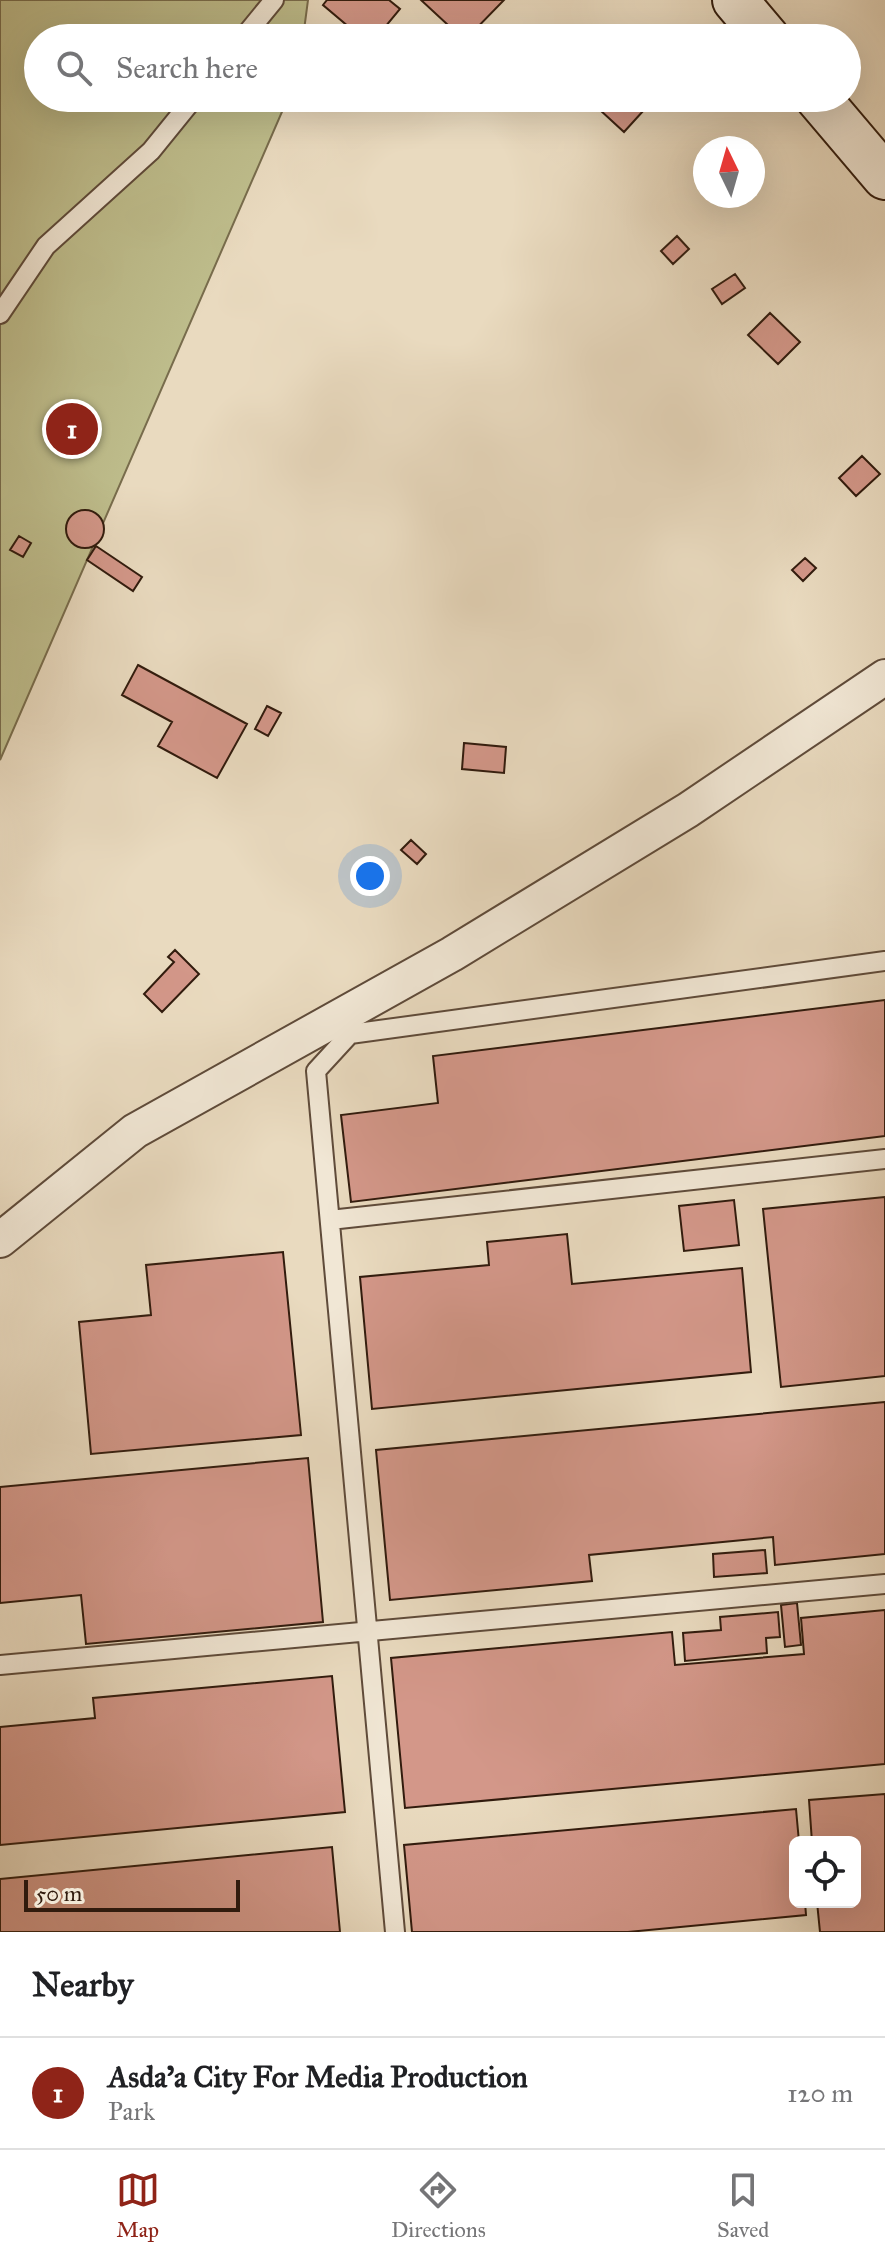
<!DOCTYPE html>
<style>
:root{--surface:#fff;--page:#f6f6f6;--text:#202124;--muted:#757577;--line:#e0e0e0;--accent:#8f2418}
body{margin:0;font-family:"IM FELL Great Primer",serif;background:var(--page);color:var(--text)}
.controls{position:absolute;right:24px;bottom:24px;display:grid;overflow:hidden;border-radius:12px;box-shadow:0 8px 32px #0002}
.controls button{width:72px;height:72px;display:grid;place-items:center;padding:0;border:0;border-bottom:2px solid var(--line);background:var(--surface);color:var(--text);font:40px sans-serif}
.compass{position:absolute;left:693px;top:136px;width:72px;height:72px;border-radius:50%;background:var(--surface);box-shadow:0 8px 32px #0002;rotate:355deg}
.scale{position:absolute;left:24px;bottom:20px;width:216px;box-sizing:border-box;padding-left:8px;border:4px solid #311b0d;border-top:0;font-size:22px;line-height:28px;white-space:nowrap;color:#311b0d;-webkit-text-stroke:6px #f1e7d5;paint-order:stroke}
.you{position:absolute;left:370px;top:876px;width:28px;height:28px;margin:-20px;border:6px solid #fff;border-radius:50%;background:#1a73e8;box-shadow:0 0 0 12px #1a73e833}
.badge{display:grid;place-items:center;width:52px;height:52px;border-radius:50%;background:var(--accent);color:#fff;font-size:26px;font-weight:700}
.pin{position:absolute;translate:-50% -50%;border:4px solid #fff;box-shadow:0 2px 8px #0006}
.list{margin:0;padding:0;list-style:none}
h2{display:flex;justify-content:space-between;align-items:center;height:104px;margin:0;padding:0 32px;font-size:34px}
h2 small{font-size:26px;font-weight:400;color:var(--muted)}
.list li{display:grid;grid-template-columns:52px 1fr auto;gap:24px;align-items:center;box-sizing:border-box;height:112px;padding:0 32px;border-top:2px solid var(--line)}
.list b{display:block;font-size:30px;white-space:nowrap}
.list p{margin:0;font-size:26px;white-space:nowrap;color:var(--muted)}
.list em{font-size:26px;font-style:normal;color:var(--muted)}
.icon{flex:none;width:44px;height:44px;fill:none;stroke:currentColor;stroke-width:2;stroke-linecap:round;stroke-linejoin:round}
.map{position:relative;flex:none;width:885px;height:1932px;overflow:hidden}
.search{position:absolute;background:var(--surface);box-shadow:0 8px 32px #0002;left:24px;right:24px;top:24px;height:88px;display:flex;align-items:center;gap:20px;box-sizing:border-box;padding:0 28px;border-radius:44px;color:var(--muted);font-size:30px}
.sheet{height:216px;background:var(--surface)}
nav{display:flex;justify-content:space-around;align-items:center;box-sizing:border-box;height:112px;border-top:2px solid var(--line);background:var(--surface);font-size:22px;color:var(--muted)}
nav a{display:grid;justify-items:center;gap:4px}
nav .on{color:var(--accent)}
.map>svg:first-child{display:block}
.green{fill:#bebd8c;stroke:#786c4c;stroke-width:2}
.building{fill:#d39789;stroke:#311b0d;stroke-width:2}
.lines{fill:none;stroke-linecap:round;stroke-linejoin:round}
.service-casing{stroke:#5f4b3a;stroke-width:22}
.minor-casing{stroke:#5f4b3a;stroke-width:38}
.secondary-casing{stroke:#311b0d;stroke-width:48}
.service{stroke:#f1e7d5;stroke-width:18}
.minor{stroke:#f1e7d5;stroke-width:34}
.secondary{stroke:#f1e7d5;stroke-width:44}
</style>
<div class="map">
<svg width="885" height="1932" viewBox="0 0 885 1932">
<rect width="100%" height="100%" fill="#e9dabf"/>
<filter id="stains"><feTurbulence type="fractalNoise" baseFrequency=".0025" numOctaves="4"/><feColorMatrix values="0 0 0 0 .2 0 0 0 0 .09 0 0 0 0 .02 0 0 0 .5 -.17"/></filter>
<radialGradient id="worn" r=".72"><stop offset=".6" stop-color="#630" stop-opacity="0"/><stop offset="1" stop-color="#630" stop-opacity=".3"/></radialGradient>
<!-- green -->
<path class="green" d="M0,0H308L303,38H38V98H288L0,760Z"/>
<!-- building -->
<path class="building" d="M327,0H389L400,9L376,38H362L323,5Z
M421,0H504L467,38H462Z
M612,98H653L654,99L624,132L600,110Z
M677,236L689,249L673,264L661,251Z
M735,274L745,288L722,304L712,289Z
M770,313L800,342L778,364L748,335Z
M862,456L880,474L856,496L839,478Z
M66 529a19 19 0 1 1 38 0a19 19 0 1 1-38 0Z
M19,536L31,543L23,557L10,550Z
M96,546L142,577L133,591L87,560Z
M805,558L816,568L803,581L792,570Z
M138,665L247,724L217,778L158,746L172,722L122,695Z
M267,706L281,713L268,736L255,729Z
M464,743L506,747L504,773L462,769Z
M411,840L426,854L417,864L401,850Z
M175,950L199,974L162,1012L144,994L174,962L168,957Z
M885,1000V1136L351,1202L341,1115L438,1103L433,1056Z
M885,1197V1376L781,1387L763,1209Z
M734,1200L739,1245L684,1251L679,1206Z
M567,1234L572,1284L742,1268L751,1372L372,1409L360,1277L489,1265L487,1242Z
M283,1252L301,1435L91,1454L79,1322L151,1315L146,1265Z
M885,1402V1554L775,1565L773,1537L589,1555L592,1581L390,1600L376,1450Z
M308,1458L323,1622L86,1644L81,1595L0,1603V1487Z
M765,1550L767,1573L714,1577L713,1554Z
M797,1603L801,1645L785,1647L781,1605Z
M885,1610V1764L405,1808L391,1658L672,1632L675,1665L804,1654L801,1618Z
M778,1612L780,1637L766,1638L767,1653L685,1661L683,1633L721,1630L720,1617Z
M332,1676L345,1812L0,1845V1727L95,1718L93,1698Z
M885,1794V1932H820L817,1902H855V1842H812L809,1800Z
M796,1809L799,1842H795V1902H805L806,1915L628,1932H412L404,1845Z
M332,1847L340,1932H0V1879Z"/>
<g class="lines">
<!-- service casing -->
<g class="service-casing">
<path id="service" d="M243,38L274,0
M0,314L46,246L151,151L194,98
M330,1220L885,1159
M0,1665L885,1584
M395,1932L316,1071L350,1034L885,961"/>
</g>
<!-- minor casing -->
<g class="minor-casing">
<path id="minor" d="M0,1240L135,1131L452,954L688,810L885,677"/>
</g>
<!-- secondary casing -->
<g class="secondary-casing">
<path id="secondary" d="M735,0L767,38
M818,98L885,177"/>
</g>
<!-- service -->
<use href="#service" class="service"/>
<!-- minor -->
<use href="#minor" class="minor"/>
<!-- secondary -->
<use href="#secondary" class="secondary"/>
</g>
<rect width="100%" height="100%" filter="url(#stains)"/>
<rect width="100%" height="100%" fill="url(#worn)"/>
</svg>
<div class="controls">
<button><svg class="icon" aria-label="locate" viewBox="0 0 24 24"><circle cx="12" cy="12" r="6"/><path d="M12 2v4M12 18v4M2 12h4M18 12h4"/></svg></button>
</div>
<svg class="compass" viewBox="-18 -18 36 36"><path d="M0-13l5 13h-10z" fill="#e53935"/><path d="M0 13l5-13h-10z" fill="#757577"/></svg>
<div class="scale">50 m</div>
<div class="you"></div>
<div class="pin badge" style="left:72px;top:429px">1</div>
<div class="search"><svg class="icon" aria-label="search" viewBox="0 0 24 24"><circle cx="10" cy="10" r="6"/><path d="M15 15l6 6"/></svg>Search here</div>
</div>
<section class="sheet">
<h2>Nearby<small></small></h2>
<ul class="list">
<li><span class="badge">1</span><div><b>Asda'a City For Media Production</b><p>Park</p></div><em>120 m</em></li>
</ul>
</section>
<nav>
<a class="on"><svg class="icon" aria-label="map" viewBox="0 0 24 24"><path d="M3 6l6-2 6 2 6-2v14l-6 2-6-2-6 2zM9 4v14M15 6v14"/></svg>Map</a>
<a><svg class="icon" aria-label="directions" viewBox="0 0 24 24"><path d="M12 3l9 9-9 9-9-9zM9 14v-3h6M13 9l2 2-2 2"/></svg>Directions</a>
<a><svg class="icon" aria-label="saved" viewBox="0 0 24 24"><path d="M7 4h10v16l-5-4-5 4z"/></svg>Saved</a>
</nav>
